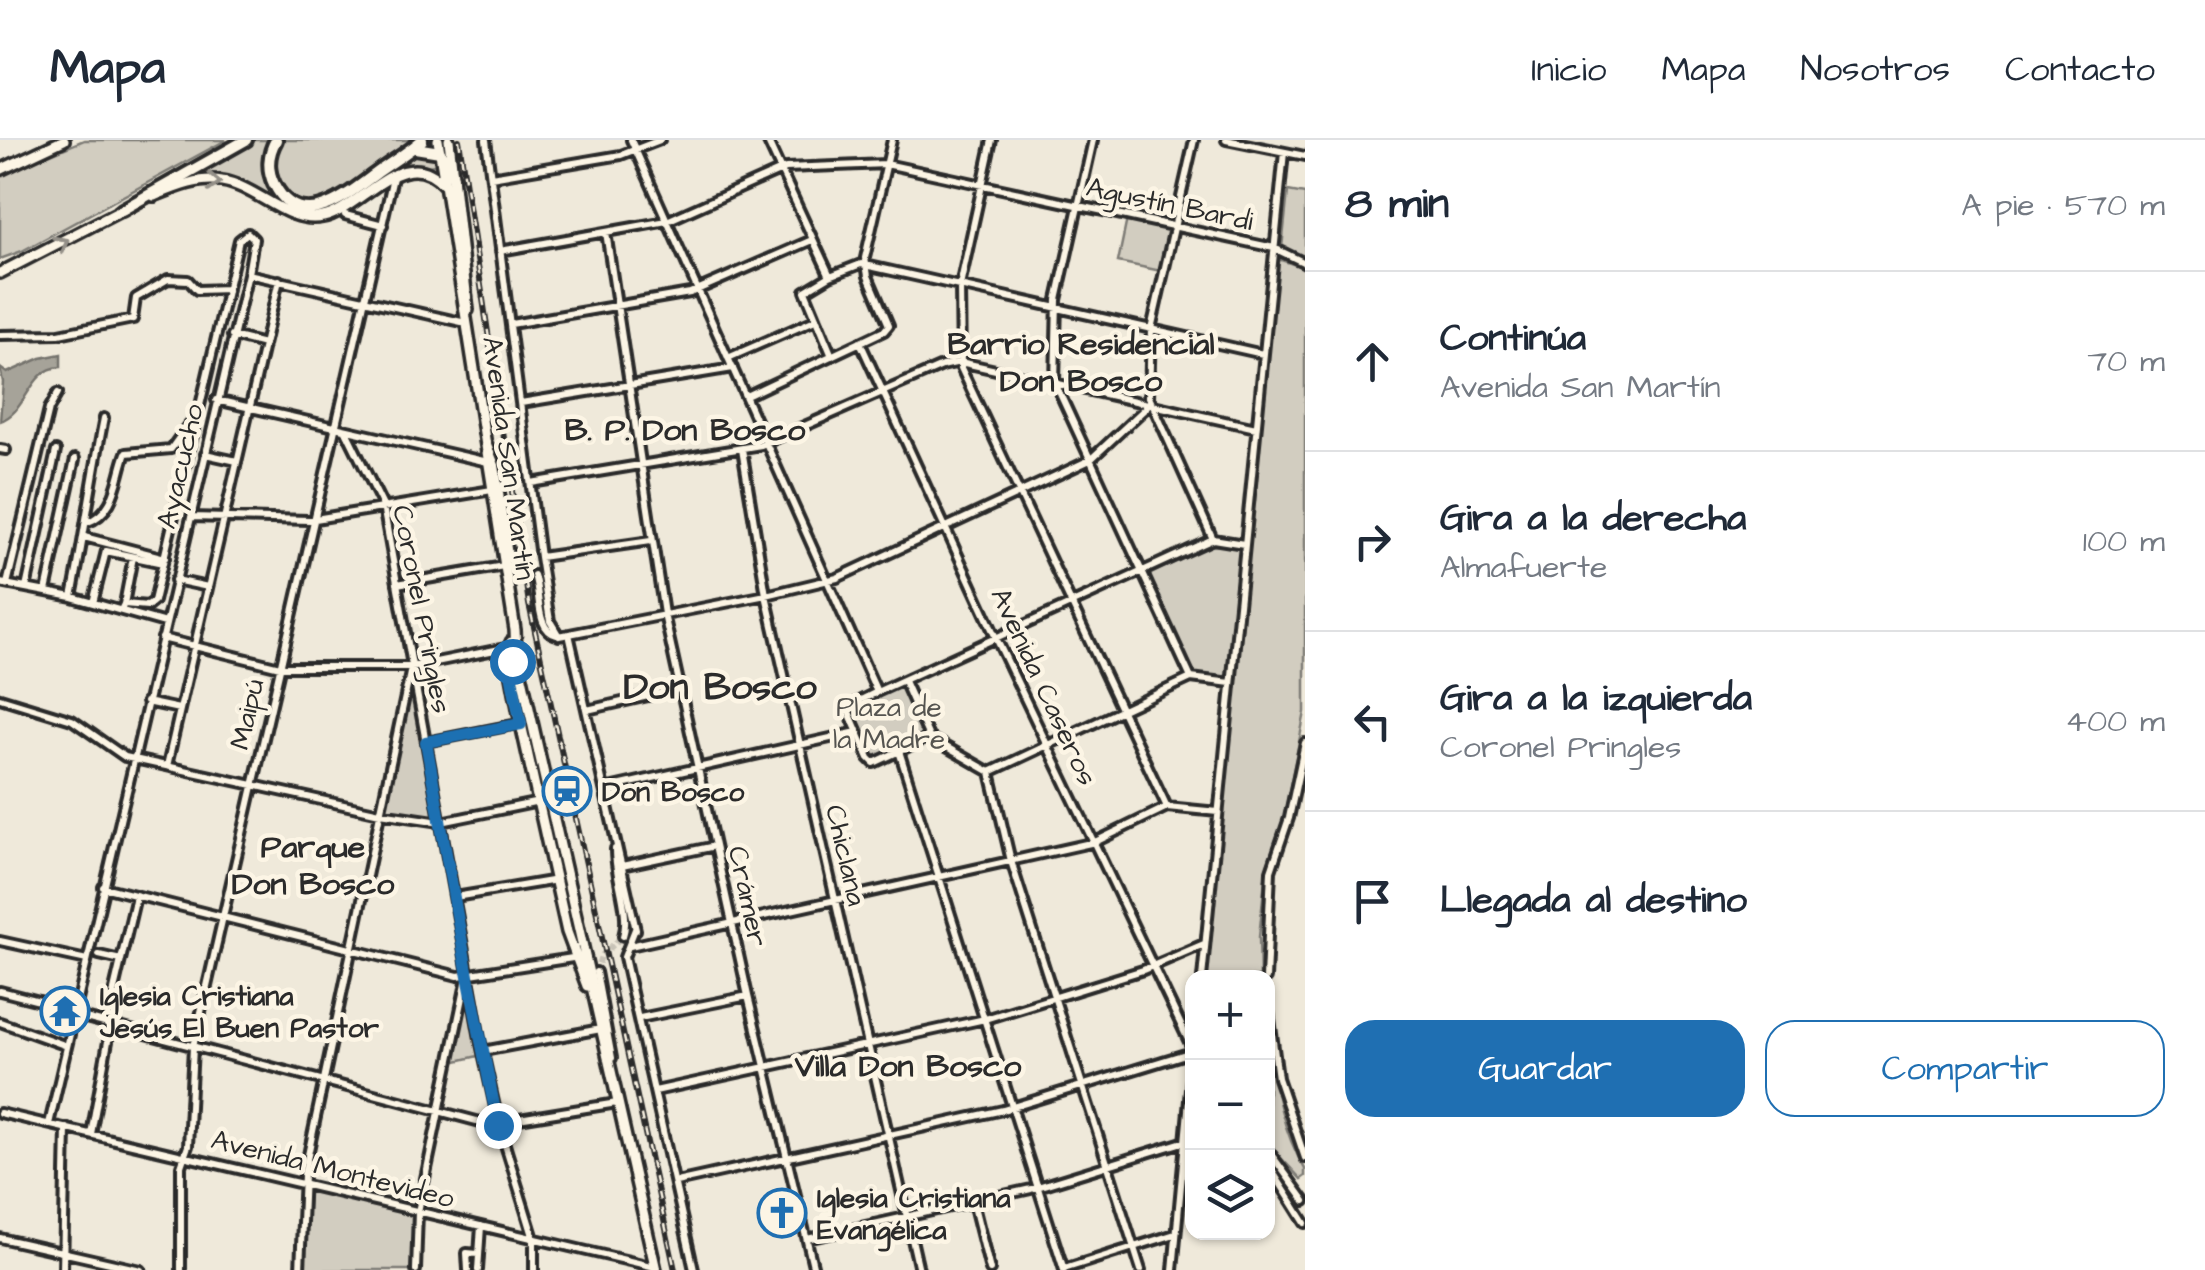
<!DOCTYPE html>
<html lang="es">
<meta charset="utf-8">
<style>
:root{--surface:#fff;--page:#f6f6f7;--text:#1f2937;--muted:#747a83;--line:#e0e1e3;--accent:#1f6fb2}
body{margin:0;font-family:"Architects Daughter",sans-serif;background:var(--page);color:var(--text)}
.controls{position:absolute;right:30px;bottom:30px;display:grid;overflow:hidden;border-radius:20px;box-shadow:0 2px 8px #0004}
.controls button{width:90px;height:90px;display:grid;place-items:center;padding:0;border:0;border-bottom:2px solid var(--line);background:var(--surface);color:var(--text);font:50px sans-serif}
.stop{position:absolute;width:30px;height:30px;margin:-22px;border:8px solid #1f6fb2;border-radius:50%;background:#fff}
.stop.end{background:#1f6fb2;border-color:#fff;box-shadow:0 2px 10px #0008}
.list{margin:0;padding:0;list-style:none}
h2{display:flex;justify-content:space-between;align-items:center;height:130px;margin:0;padding:0 40px;font-size:42px}
h2 small{font-size:32px;font-weight:400;color:var(--muted)}
.list li{display:grid;grid-template-columns:65px 1fr auto;gap:30px;align-items:center;box-sizing:border-box;height:180px;padding:0 40px;border-top:2px solid var(--line)}
.list b{display:block;font-size:38px;white-space:nowrap}
.list p{margin:0;font-size:32px;white-space:nowrap;color:var(--muted)}
.list em{font-size:32px;font-style:normal;color:var(--muted)}
.actions{display:flex;gap:20px;padding:30px 40px}
.actions a{flex:1;padding:22px 0;border:2px solid var(--accent);border-radius:30px;text-align:center;font-size:35px;color:var(--accent)}
.actions .main{background:var(--accent);color:#fff}
.icon{flex:none;width:55px;height:55px;fill:none;stroke:currentColor;stroke-width:2;stroke-linecap:round;stroke-linejoin:round}
.map{position:relative;flex:none;width:1305px;height:1130px;overflow:hidden}
header{display:flex;align-items:center;gap:60px;box-sizing:border-box;height:140px;padding:0 50px;background:var(--surface);border-bottom:2px solid var(--line)}
header strong{font-size:48px}
nav{display:flex;gap:55px;margin-inline-start:auto;font-size:35px}
main{display:flex}
aside{flex:1;background:var(--surface)}
.map>svg:first-child{display:block}
.green{fill:#d2cdc0;stroke:#7e7c76;stroke-width:2.5}
.water{fill:#a6a399;stroke:#75736d;stroke-width:2.5}
.lines{fill:none;stroke-linecap:round;stroke-linejoin:round}
.minor-tunnel{stroke:#c8c3b7;stroke-width:6;stroke-dasharray:6 3;stroke-linecap:butt}
.minor-casing{stroke:#2b2b2b;stroke-width:14}
.major-casing{stroke:#2b2b2b;stroke-width:16}
.highway-casing{stroke:#2b2b2b;stroke-width:18}
.minor{stroke:#fcf5e5;stroke-width:6}
.major{stroke:#fcf5e5;stroke-width:9}
.highway{stroke:#fcf5e5;stroke-width:10}
.rail-casing{stroke:#2b2b2b;stroke-width:6}
.rail{stroke:#fcf5e5;stroke-width:2.5;stroke-dasharray:8;stroke-linecap:butt}
.oneway{stroke:#949088}
.route{stroke:#1f6fb2;stroke-width:12}
.labels{text-anchor:middle;stroke-width:9;stroke-linejoin:round;paint-order:stroke}
.street-label{font-size:28px;fill:#2b2b2b;stroke:#fcf5e5}
.park-label{font-size:28px;fill:#555450;stroke:#fcf5e5}
.poi-label{font-size:28px;font-weight:bold;fill:#2b2b2b;stroke:#fcf5e5;text-anchor:start}
.quarter-label{font-size:32px;font-weight:bold;fill:#2b2b2b;stroke:#fcf5e5}
.district-label{font-size:38px;font-weight:bold;fill:#2b2b2b;stroke:#fcf5e5}
</style>
<header>
<strong>Mapa</strong>
<nav><a>Inicio</a><a>Mapa</a><a>Nosotros</a><a>Contacto</a></nav>
</header>
<main>
<div class="map">
<svg width="1305" height="1130" viewBox="0 0 1305 1130">
<rect width="100%" height="100%" fill="#efe9da"/>
<filter id="ink" filterUnits="userSpaceOnUse"><feTurbulence type="fractalNoise" baseFrequency=".01" numOctaves="2"/><feDisplacementMap in="SourceGraphic" scale="20" xChannelSelector="R" yChannelSelector="G"/><feConvolveMatrix kernelMatrix="1 2 1 2 8 2 1 2 1" color-interpolation-filters="sRGB"/></filter>
<g filter="url(#ink)">
<!-- green -->
<path class="green" d="M84,0H226L22,111L0,119V35Z
M253,0H272L270,42L309,71L415,11L437,14L438,23C424,31 408,22 393,29C366,41 349,68 319,74C297,79 274,57 254,49C235,40 205,44 184,42L182,39Z
M281,0H411L334,59L309,66C279,58 263,27 281,0Z
M1288,51L1305,54V119L1282,108Z
M1127,79L1170,89L1161,131L1118,122Z
M1278,119L1305,128V572L1284,677L1266,729L1259,797L1260,837H1207Z
M1210,405L1238,406L1241,411L1228,534L1223,537L1193,534L1149,439L1151,434Z
M904,541L929,597L874,623L849,568Z
M410,549L412,551L437,677L384,670L407,550Z
M466,850L478,916L452,922Z
M1268,903C1275,946 1282,991 1305,1029V1036L1301,1039L1268,1004Z
M309,1048L413,1075V1130H304Z"/>
<!-- water -->
<path class="water" d="M61,214V227C29,228 27,273 0,281L3,242L0,228L7,233L41,218Z"/>
<g class="lines">
<!-- minor-tunnel -->
<path class="minor-tunnel" d="M509,416L534,435
M596,832L601,816L623,796"/>
<!-- minor casing -->
<g class="minor-casing">
<path id="minor" d="M486,0L540,417L550,481L559,496
M631,0L877,552
M767,0L830,136
M992,0L960,146L961,228L1167,667
M1093,0L1057,160L1055,243L1191,538
M1194,0L1151,189L1149,257L1213,399
M1226,0L1305,16
M491,37L621,15L660,0
M345,75L383,85
M606,92L664,474L748,856L814,1130
M500,111L667,81L786,28L886,24L1274,108L1305,123
M248,134L466,183
M511,184L690,153L812,100
M0,195L59,194L133,179L136,158L168,139L188,140L197,150L228,149
M232,196L264,204
M860,202L997,500L1192,908
M832,216L805,151L830,136L861,124L1263,214
M728,218L815,180
M746,256L884,191L889,185L868,136L865,118L892,0
M216,260L488,322
M521,263L733,228
M346,291L383,366L480,899L499,985L534,1099V1130
M488,305L496,325L509,416
M0,309L6,310
M742,309L766,455L919,1130
M205,314L237,321
M531,343L761,305L942,226L960,222L1256,288
M191,377L309,380L492,350
M86,383C117,372 116,339 126,313L171,309L188,285H195
M84,397L165,418
M540,417L651,401
M534,435C541,454 535,490 557,495
M175,440L208,447
M0,443L72,457L165,483
M7,444L49,269L58,253
M397,444L504,426
M26,448L56,311
M46,451L75,319
M72,457C84,397 92,338 104,278
M93,463L106,411L163,423
M124,464L133,417
M569,494L636,790
M559,496L766,455L837,438L1090,320L1149,265
M162,498L280,527H411L510,507
M904,541L929,597
M1231,543L1191,538L990,632L929,597L874,623L869,618L849,572L851,565L877,552L1213,399L1244,404
M0,558L72,580L125,617L380,673L441,682L549,660
M146,562L179,569
M587,570L679,549
M426,602L523,583
M899,611L1064,1130
M167,626L279,140
M990,632L1011,721L1141,1130
M604,649L857,592
M615,709C614,735 631,773 623,796
M622,726L715,706
M103,747L458,836L579,817
M455,757L557,740
M635,789L624,817L694,1130
M0,801L87,820
M630,806L1095,702L1167,667L1218,672
M99,815L121,820
M596,832L612,918
M1202,838L1284,12
M1266,838L1271,731L1289,678L1305,603
M0,851L75,870
M1268,864L1278,938L1305,1018
M74,875L488,984L617,963
M640,878L748,856
M0,882L67,906
M106,884L136,756
M483,911L601,889
M655,951L985,879L1143,830L1204,804
M0,973L655,1127
M49,984L248,134L254,99L248,93L239,100L154,461L148,466L124,464L121,470
M91,994L111,885
M1268,1010L1305,1061
M1268,1024L1305,1083
M676,1042L1003,970L1192,912
M973,1062L990,1130
M0,1098L141,1130
M807,1099L1031,1049L1186,1001
M1064,1129L1175,1094
M63,1130L66,988
M181,1130V1026L188,1006L193,907L394,33
M300,1130L304,1034L411,528
M416,1130L418,1072L466,843
M468,1130L467,1113L478,1114
M478,1130L481,1086
M1173,1130L1192,928"/>
</g>
<!-- major casing -->
<g class="major-casing">
<path id="major" d="M438,0L515,490L516,511L656,1130
M449,0L468,170
M0,30L64,0
M154,56C176,47 199,37 222,41C257,46 287,85 323,77C361,69 405,0 444,45
M0,133L126,68
M511,502L508,515L521,584L567,792L587,846"/>
</g>
<!-- highway casing -->
<g class="highway-casing">
<path id="highway" d="M276,0C268,14 267,30 274,44C301,97 349,53 378,32C393,21 409,12 422,0
M415,8L440,12L453,37
M122,70L246,0"/>
</g>
<!-- minor -->
<use href="#minor" class="minor"/>
<!-- major -->
<use href="#major" class="major"/>
<!-- highway -->
<use href="#highway" class="highway"/>
<!-- rail casing -->
<g class="rail-casing">
<path id="rail" d="M459,0L529,464L675,1130"/>
</g>
<!-- rail -->
<use href="#rail" class="rail"/>
</g>
<!-- one-way arrows -->
<defs><path id="oneway-chevron" d="M-2-3.5L2.5 0L-2 3.5" fill="none" stroke-width="1.6" stroke-linecap="round" stroke-linejoin="round" transform="scale(2.5)"/></defs>
<g class="oneway">
<use href="#oneway-chevron" transform="translate(214 42) rotate(2)"/>
<use href="#oneway-chevron" transform="translate(62 103) rotate(-29)"/>
</g>
</g>
<g class="lines" filter="url(#ink)">
<!-- route -->
<path class="route" d="M498,985L468,836L426,602L521,584L508,519L512,521"/>
</g>
<!-- icons -->
<defs>
<g id="station-ring" transform="scale(2.5)"><circle r="9.5" fill="#fcf5e5" stroke="#1f6fb2" stroke-width="1.5"/><path d="M-3-6H3Q5-6 5-4V2Q5 4 3 4L4.5 6H3L1.5 4h-3L-3 6H-4.5L-3 4Q-5 4-5 2V-4Q-5-6-3-6ZM-3.5-4v3h7v-3ZM-3.5 1v1.5H-2V1ZM2 1v1.5H3.5V1Z" fill="#1f6fb2"/></g>
<g id="temple-ring" transform="scale(2.5)"><circle r="9.5" fill="#fcf5e5" stroke="#1f6fb2" stroke-width="1.5"/><path d="M0-6L5-2H3V0L6.5 2.5H4V6H1.5V3h-3V6H-4V2.5H-6.5L-3 0V-2H-5Z" fill="#1f6fb2"/></g>
<g id="church-ring" transform="scale(2.5)"><circle r="9.5" fill="#fcf5e5" stroke="#1f6fb2" stroke-width="1.5"/><path d="M-1.2-6h2.4v3.5h3.3v2.4h-3.3V6h-2.4V-.1h-3.3v-2.4h3.3Z" fill="#1f6fb2"/></g>
</defs>
<g fill-rule="evenodd">
<use href="#station-ring" x="567" y="651"/>
<use href="#temple-ring" x="65" y="871"/>
<use href="#church-ring" x="782" y="1073"/>
</g>
<g class="labels">
<!-- street labels -->
<g class="street-label">
<text transform="translate(1170 63) rotate(12)" y="10">Agustín Bardi</text>
<text transform="translate(510 318) rotate(82)" y="10">Avenida San Martín</text>
<text transform="translate(179 326) rotate(-77)" y="10">Ayacucho</text>
<text transform="translate(423 469) rotate(79)" y="10">Coronel Pringles</text>
<text transform="translate(1045 546) rotate(65)" y="10">Avenida Caseros</text>
<text transform="translate(246 574) rotate(-77)" y="10">Maipú</text>
<text transform="translate(847 715) rotate(77)" y="10">Chiclana</text>
<text transform="translate(749 756) rotate(78)" y="10">Crámer</text>
<text transform="translate(333 1028) rotate(14)" y="10">Avenida Montevideo</text>
</g>
<!-- park labels -->
<g class="park-label">
<text x="889" y="576">Plaza de<tspan x="889" dy="32">la Madre</tspan></text>
</g>
<!-- poi labels -->
<g class="poi-label">
<text x="602" y="661">Don Bosco</text>
<text x="100" y="865">Iglesia Cristiana<tspan x="100" dy="32">Jesús El Buen Pastor</tspan></text>
<text x="817" y="1067">Iglesia Cristiana<tspan x="817" dy="32">Evangélica</tspan></text>
</g>
<!-- quarter labels -->
<g class="quarter-label">
<text x="1081" y="214">Barrio Residencial<tspan x="1081" dy="37">Don Bosco</tspan></text>
<text x="685" y="300">B. P. Don Bosco</text>
<text x="313" y="717">Parque<tspan x="313" dy="37">Don Bosco</tspan></text>
<text x="908" y="936">Villa Don Bosco</text>
</g>
<!-- district labels -->
<g class="district-label">
<text x="720" y="559">Don Bosco</text>
</g>
</g>
</svg>
<div class="controls">
<button>+</button>
<button>−</button>
<button><svg class="icon" aria-label="layers" viewBox="0 0 24 24"><path d="M12 4l9 5-9 5-9-5zM3 14l9 5 9-5"/></svg></button>
</div>
<div class="stop" style="left:512px;top:521px"></div>
<div class="stop end" style="left:498px;top:985px"></div>
</div>
<aside>
<h2>8 min<small>A pie · 570 m</small></h2>
<ul class="list">
<li><svg class="icon" aria-label="ahead" viewBox="0 0 24 24"><path d="M12 20V5M6 11l6-6 6 6"/></svg><div><b>Continúa</b><p>Avenida San Martín</p></div><em>70 m</em></li>
<li><svg class="icon" aria-label="right" viewBox="0 0 24 24"><path d="M7 20v-9h11M14 6l5 5-5 5"/></svg><div><b>Gira a la derecha</b><p>Almafuerte</p></div><em>100 m</em></li>
<li><svg class="icon" aria-label="left" viewBox="0 0 24 24"><path d="M17 20v-9H6M10 6l-5 5 5 5"/></svg><div><b>Gira a la izquierda</b><p>Coronel Pringles</p></div><em>400 m</em></li>
<li><svg class="icon" aria-label="arrive" viewBox="0 0 24 24"><path d="M6 21V4h12l-3 4 3 4H6"/></svg><div><b>Llegada al destino</b></div></li>
</ul>
<div class="actions"><a class="main">Guardar</a><a>Compartir</a></div>
</aside>
</main>
